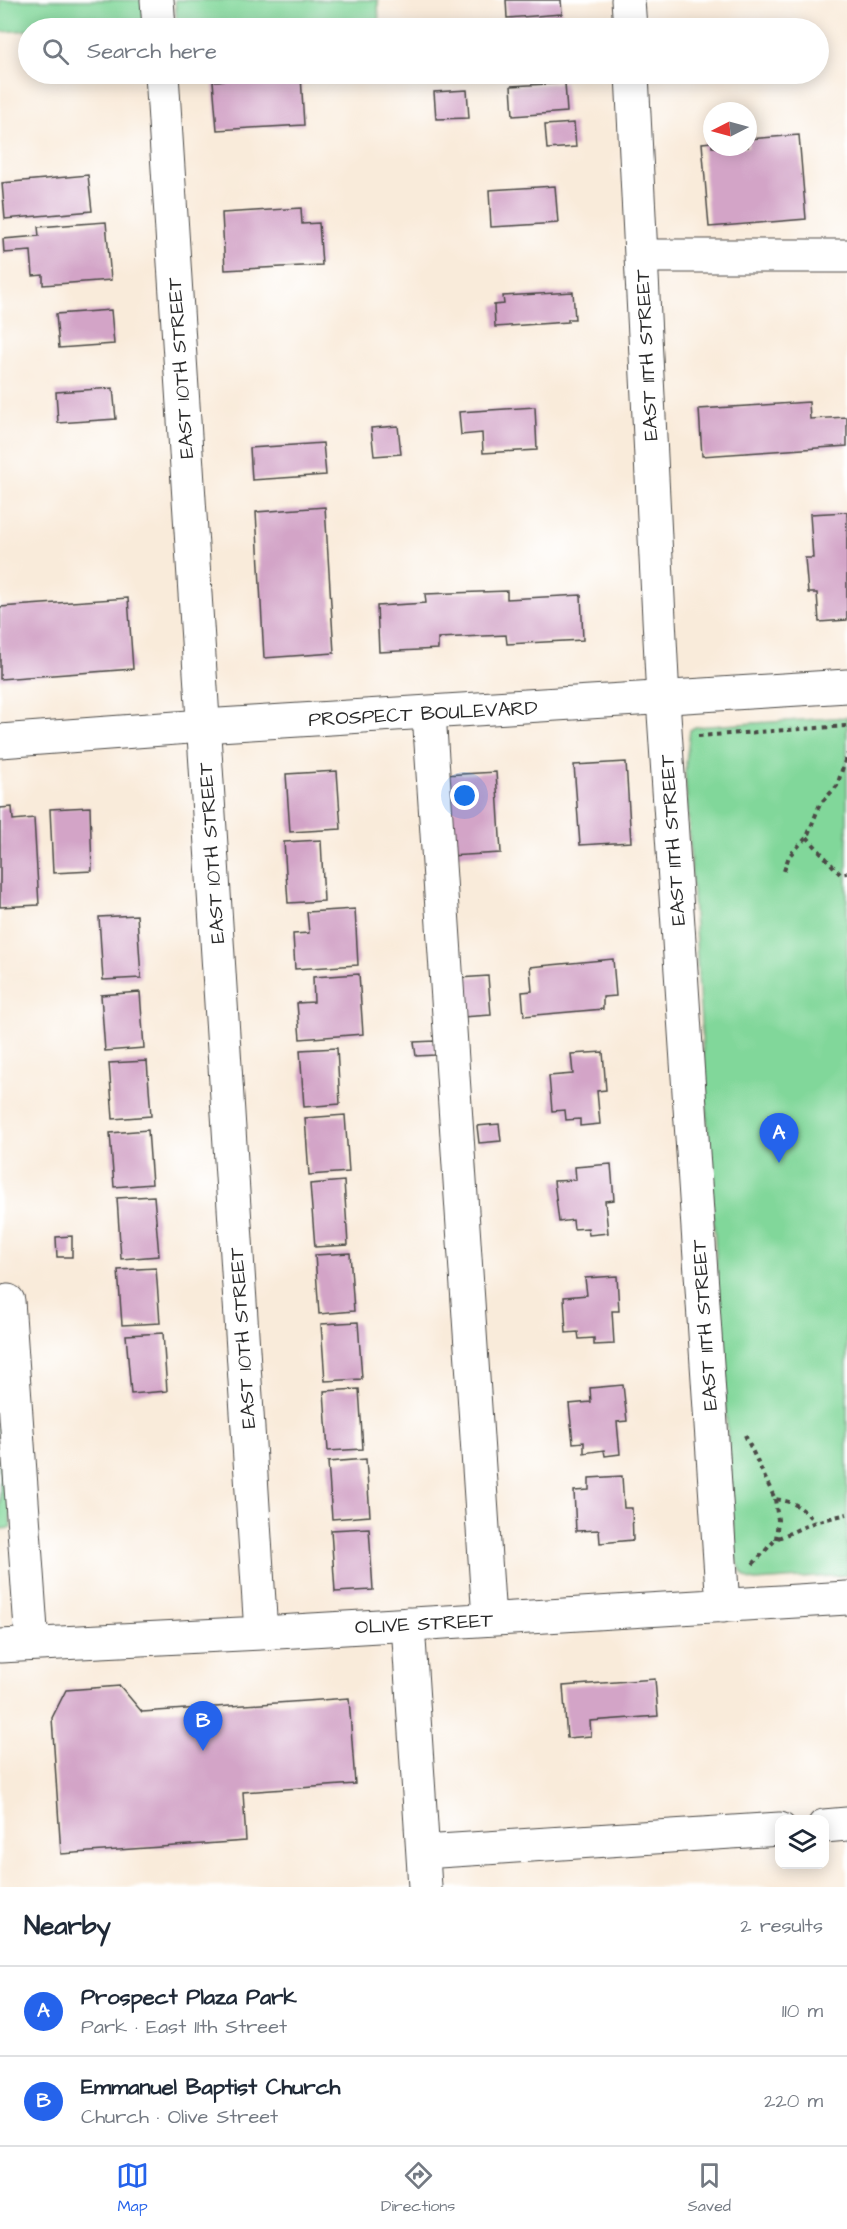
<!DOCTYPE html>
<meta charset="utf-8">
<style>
:root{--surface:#fff;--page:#f6f6f7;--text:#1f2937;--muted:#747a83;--line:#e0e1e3;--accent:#2563eb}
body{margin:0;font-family:"Architects Daughter",sans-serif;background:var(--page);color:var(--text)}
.controls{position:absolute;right:18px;bottom:18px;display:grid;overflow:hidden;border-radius:12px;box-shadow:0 3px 15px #0003}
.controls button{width:54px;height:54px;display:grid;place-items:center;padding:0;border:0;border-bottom:2px solid var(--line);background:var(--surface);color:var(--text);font:30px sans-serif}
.compass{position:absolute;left:703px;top:102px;width:54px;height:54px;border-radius:50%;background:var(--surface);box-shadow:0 3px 15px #0003;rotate:264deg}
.you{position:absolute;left:465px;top:796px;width:21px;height:21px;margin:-15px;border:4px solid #fff;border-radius:50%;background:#1a73e8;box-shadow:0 0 0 9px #1a73e833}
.badge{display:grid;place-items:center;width:39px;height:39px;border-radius:50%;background:var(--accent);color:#fff;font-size:20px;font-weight:700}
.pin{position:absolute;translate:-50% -50px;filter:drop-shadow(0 2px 3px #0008)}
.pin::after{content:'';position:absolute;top:32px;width:21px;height:18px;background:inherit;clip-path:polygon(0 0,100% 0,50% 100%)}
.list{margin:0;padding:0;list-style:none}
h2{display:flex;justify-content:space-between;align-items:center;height:78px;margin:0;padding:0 24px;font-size:26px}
h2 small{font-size:20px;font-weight:400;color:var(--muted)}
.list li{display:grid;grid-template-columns:39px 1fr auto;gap:18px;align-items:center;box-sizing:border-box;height:90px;padding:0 24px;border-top:2px solid var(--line)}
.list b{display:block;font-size:22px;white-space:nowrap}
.list p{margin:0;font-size:20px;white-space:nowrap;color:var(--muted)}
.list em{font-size:20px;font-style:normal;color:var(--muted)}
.icon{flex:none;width:33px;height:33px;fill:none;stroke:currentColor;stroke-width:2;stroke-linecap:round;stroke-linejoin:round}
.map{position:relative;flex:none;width:847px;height:1887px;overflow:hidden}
.search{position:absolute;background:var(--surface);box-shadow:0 3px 15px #0003;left:18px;right:18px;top:18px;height:66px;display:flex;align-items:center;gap:15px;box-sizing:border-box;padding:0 21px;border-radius:33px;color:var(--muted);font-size:22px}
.sheet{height:258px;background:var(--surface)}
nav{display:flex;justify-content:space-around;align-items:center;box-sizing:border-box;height:84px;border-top:2px solid var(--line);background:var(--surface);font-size:16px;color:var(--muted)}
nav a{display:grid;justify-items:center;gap:3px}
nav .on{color:var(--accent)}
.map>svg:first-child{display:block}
.green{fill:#81d79a;stroke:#568162;stroke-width:1.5}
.building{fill:#d3a4c7}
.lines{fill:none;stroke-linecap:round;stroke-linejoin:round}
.minor-casing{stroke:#4a4845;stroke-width:35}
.major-casing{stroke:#4a4845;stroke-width:35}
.path{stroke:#4a4845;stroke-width:4;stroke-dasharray:4.5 4.5;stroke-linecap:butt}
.minor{stroke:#fff;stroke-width:33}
.major{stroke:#fff;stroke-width:33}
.labels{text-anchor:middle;stroke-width:6;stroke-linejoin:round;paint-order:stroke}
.street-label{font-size:20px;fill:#2b2b2b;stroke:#fff}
</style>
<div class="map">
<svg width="847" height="1887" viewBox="0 0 847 1887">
<rect width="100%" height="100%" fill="#fff"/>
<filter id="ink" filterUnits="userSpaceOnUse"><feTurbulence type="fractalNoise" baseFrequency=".0167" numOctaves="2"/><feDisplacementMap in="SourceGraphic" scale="12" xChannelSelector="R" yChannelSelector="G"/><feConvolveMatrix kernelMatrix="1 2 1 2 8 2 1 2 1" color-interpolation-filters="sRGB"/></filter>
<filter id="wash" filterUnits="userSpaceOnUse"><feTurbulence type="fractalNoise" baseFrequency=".008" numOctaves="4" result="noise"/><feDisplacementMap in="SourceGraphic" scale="24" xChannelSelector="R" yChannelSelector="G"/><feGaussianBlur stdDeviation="1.35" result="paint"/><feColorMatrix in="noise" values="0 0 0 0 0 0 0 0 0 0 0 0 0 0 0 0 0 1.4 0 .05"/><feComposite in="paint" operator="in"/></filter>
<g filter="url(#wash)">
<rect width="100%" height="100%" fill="#f9ebda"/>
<!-- green -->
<path class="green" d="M0,0H143L144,23L0,32Z
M175,0H378L379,28H177Z
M847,717V1575L756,1581C741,1579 740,1568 735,1556L685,771L690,730L695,727Z
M0,1357L11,1528L0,1529Z"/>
<g id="blocks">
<!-- building -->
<path class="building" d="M506,0H561L562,14L507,18Z
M509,74H570V75L510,79Z
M301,76L304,125L217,130L213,81Z
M565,83L567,112L513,116L511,86Z
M467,90L469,118L436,119L434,92Z
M574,123L576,147L547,149L545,125Z
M799,135L806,219L709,227L702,143L712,142V147H748V139Z
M88,175L92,211L5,219L2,183Z
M555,186L558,223L491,227L489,190Z
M301,208L302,224L319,223L322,265L225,270L222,213Z
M106,222L111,280L43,285V275L33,276L31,251L4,253L3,239L39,236L38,227Z
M573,292L575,319H568V322L495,327L494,305L504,304L503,296Z
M111,310L114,344L59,348L56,314Z
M113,388L116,419L58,423L56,392Z
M809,402L810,419L847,417V446L702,456L699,409Z
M535,407L537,450L483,453L482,433L461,435L459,412Z
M398,426L401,454L374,456L371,428Z
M323,443L326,475L252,480L250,448Z
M325,507L334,653L264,658L256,512Z
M847,512V620L819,622L817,593H808L805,558H813L810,514Z
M507,591V599L581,595L583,640L507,644L506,635L438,638V649L379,652L377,606L426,603L425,594Z
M128,598L133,669L0,679V607Z
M626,762L631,842L580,845L574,765Z
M337,771L341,829L290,832L286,774Z
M496,772L501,853L449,856L444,775Z
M12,807L13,820L34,818L39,905L0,907V808Z
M90,807L92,871L53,873L50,809Z
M321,840L324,901L288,903L284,842Z
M355,909L358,965L295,969L293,934L309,933L307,912Z
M137,915L141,978L103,980L99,917Z
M613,959L616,996L603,997V1009L524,1016L522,992L532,991L530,967Z
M359,974L363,1034L300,1039L297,1003L314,1002L313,977Z
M488,976L491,1015L462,1017L459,978Z
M140,992L144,1048L105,1051L101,995Z
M435,1041V1055L416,1056L414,1042Z
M337,1048L340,1104L304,1107L300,1050Z
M603,1052L606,1090L597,1091L600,1124L580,1126V1119L566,1120L565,1110L552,1111L549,1076L573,1074L571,1054Z
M147,1061L151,1116L113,1119L109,1063Z
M345,1115L349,1172L309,1175L305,1118Z
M499,1124L501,1141L479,1143L477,1126Z
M148,1130L152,1184L114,1187L110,1133Z
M611,1164L614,1200L605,1201L608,1233L589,1235L588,1228L574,1229L573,1220L559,1222L554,1181L576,1180L575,1167Z
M344,1181L348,1245L315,1247L310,1184Z
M154,1196L159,1256L121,1259L117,1198Z
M72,1236V1257H57L56,1237Z
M350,1253L354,1311L319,1314L315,1255Z
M156,1268L160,1323L122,1325L118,1270Z
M617,1276L619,1311H612L614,1344L594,1345V1338L579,1339L578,1332L566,1333L564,1297L587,1295L585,1278Z
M358,1322L362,1379L325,1381L321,1324Z
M163,1333L167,1391L131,1394L126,1335Z
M623,1385L627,1421L617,1422L620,1454L605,1456L604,1450L584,1453V1442L573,1443L569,1404L591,1402L590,1388Z
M359,1389L363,1449L328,1451L324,1391Z
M366,1459L370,1516L332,1519L328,1462Z
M622,1476L624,1508H632L633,1540L600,1543L599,1530L576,1531L574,1491L589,1490V1478Z
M369,1528L373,1590L335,1592L331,1530Z
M655,1679L658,1716L590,1721L591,1736L567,1738L563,1686Z
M120,1686L142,1712L349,1698L355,1784L243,1792L246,1841L61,1854L52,1718L66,1690Z"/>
</g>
</g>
<g filter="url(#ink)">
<use href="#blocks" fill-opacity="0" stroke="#4a4845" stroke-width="1.5"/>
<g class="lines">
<!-- minor casing -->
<g class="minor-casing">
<path id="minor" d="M157,0L159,28
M628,0L630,28
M162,74L261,1633
M632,74L663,699L723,1606
M641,256H847
M429,713L489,1619
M8,1301L32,1644
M408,1624L425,1887
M0,1646L261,1633L847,1598
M824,1826L847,1824
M423,1852L780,1829"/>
</g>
<!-- major casing -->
<g class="major-casing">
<path id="major" d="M0,741L203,726L847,686"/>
</g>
<!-- path -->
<path class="path" d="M698,736L847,726
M807,837L840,874L847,873
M784,871L789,856L807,837L820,804L837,786L847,754
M745,1435L775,1499C796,1502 801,1507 815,1522
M775,1499L778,1520L776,1539
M753,1564L776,1539L815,1522L847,1514"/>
<!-- minor -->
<use href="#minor" class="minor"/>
<!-- major -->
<use href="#major" class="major"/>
</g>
</g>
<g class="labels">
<!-- street labels -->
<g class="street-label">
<text transform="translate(646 355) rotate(-93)" y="7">EAST 11TH STREET</text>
<text transform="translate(180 368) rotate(-94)" y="7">EAST 10TH STREET</text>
<text transform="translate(423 713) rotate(-3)" y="7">PROSPECT BOULEVARD</text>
<text transform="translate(672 840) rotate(-94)" y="7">EAST 11TH STREET</text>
<text transform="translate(211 853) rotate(-94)" y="7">EAST 10TH STREET</text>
<text transform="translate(704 1325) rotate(-94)" y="7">EAST 11TH STREET</text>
<text transform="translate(242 1338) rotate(-94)" y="7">EAST 10TH STREET</text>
<text transform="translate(424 1623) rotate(-3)" y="7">OLIVE STREET</text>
</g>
</g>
</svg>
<div class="controls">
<button><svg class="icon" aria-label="layers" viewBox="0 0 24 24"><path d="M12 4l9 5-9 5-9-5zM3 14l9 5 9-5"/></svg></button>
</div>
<svg class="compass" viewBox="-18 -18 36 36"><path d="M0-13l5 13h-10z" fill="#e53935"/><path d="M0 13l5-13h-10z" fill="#747a83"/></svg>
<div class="you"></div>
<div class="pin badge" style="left:779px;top:1163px">A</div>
<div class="pin badge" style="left:203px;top:1751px">B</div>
<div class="search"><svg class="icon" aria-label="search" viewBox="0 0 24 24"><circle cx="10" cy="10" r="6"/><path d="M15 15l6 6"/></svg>Search here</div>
</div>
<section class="sheet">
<h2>Nearby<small>2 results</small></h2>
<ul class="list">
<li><span class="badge">A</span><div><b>Prospect Plaza Park</b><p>Park · East 11th Street</p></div><em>110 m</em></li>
<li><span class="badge">B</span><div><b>Emmanuel Baptist Church</b><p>Church · Olive Street</p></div><em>220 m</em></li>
</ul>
</section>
<nav>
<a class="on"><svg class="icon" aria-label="map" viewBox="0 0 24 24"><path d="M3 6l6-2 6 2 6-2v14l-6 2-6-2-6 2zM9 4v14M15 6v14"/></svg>Map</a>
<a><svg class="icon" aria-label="directions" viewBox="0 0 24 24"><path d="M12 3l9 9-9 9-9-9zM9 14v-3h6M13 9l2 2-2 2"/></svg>Directions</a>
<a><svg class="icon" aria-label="saved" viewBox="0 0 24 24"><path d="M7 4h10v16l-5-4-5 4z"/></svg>Saved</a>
</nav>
